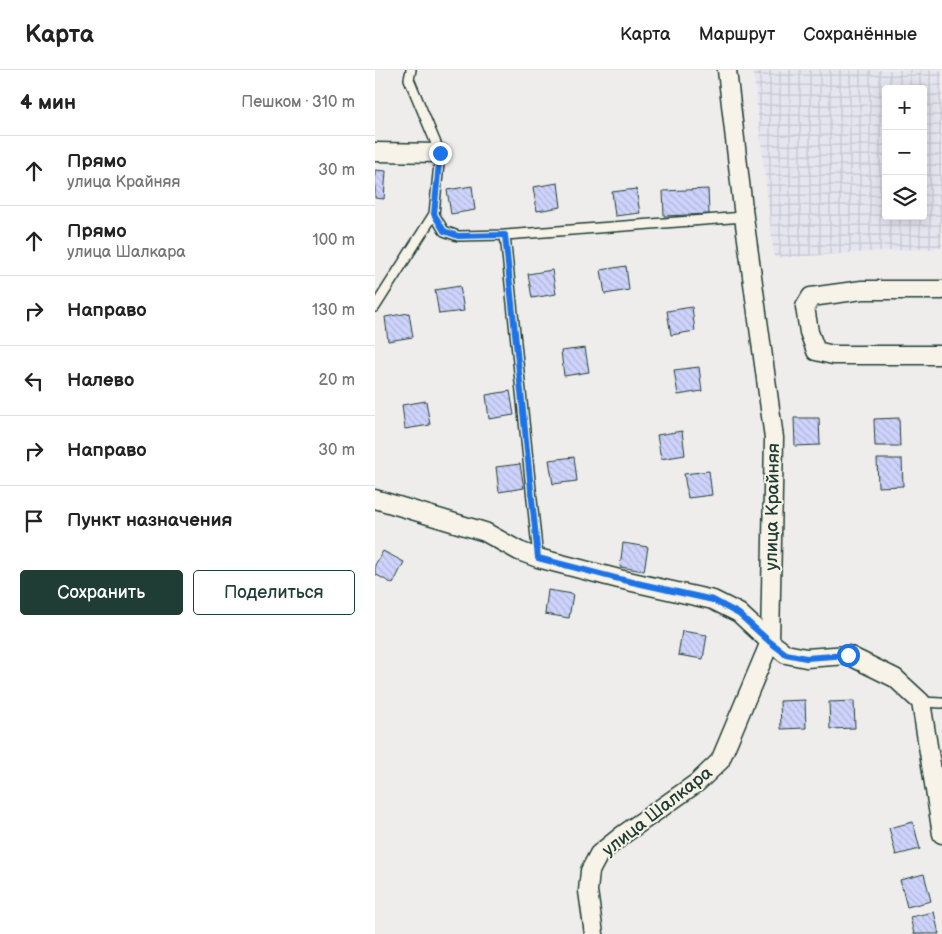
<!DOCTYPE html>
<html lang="ru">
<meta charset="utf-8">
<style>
:root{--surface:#fff;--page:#f2f2f2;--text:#222;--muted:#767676;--line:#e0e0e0;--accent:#1f3d34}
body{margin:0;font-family:"Balsamiq Sans",sans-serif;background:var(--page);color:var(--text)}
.controls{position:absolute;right:15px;top:15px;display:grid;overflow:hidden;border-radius:5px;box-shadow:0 2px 12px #0003}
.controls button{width:45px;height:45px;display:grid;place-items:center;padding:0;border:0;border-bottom:1px solid var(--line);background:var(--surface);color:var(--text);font:25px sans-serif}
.stop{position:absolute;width:15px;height:15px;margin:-11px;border:4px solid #1a73e8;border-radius:50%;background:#fff}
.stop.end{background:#1a73e8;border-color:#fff;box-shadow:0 1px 5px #0008}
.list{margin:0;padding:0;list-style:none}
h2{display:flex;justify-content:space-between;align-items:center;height:65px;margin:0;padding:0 20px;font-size:21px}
h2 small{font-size:16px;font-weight:400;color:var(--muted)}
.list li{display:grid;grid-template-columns:32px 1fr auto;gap:15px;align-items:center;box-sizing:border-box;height:70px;padding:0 20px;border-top:1px solid var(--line)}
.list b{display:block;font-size:19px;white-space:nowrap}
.list p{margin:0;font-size:16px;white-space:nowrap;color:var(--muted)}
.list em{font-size:16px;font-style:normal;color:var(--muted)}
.actions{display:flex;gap:10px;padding:15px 20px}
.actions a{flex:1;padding:11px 0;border:1px solid var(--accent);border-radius:5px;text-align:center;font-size:18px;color:var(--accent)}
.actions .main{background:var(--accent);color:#fff}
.icon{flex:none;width:28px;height:28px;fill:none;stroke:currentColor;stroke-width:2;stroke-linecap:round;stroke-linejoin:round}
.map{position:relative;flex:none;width:567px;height:864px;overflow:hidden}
header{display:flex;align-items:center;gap:30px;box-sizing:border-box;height:70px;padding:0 25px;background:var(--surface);border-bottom:1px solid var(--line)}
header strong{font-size:24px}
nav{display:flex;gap:28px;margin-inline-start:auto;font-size:18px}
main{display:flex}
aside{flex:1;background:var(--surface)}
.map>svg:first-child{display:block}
.industrial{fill:url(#industrial-grid);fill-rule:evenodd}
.building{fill:url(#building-back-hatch);stroke:#1f3d34}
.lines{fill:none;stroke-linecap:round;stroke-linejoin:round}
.lane-casing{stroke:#1f3d34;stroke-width:12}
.street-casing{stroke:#1f3d34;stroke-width:21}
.lane{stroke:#f7f3e8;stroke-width:9}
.street{stroke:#f7f3e8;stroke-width:18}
.route{stroke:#1a73e8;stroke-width:6}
.labels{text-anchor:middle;stroke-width:4;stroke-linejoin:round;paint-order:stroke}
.street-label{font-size:18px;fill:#1f3d34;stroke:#f7f3e8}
</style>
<header>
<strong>Карта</strong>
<nav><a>Карта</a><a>Маршрут</a><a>Сохранённые</a></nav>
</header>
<main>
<aside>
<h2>4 мин<small>Пешком · 310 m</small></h2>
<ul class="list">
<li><svg class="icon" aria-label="ahead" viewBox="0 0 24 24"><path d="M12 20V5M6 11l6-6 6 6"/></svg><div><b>Прямо</b><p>улица Крайняя</p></div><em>30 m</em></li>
<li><svg class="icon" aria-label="ahead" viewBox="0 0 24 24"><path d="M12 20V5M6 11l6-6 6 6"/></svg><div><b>Прямо</b><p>улица Шалкара</p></div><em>100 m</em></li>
<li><svg class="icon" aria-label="right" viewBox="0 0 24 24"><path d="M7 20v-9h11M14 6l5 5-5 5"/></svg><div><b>Направо</b></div><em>130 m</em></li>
<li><svg class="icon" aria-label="left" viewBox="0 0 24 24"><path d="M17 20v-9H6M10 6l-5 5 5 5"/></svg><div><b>Налево</b></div><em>20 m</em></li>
<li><svg class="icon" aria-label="right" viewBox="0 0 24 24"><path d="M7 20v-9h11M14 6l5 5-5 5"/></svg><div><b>Направо</b></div><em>30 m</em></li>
<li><svg class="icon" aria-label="arrive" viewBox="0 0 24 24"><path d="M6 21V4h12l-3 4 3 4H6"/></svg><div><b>Пункт назначения</b></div></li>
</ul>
<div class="actions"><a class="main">Сохранить</a><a>Поделиться</a></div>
</aside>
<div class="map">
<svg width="567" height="864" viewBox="0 0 567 864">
<defs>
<pattern id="industrial-grid" width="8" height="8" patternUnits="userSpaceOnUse" patternTransform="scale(1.25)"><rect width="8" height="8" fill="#e5e5f0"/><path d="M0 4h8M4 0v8" fill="none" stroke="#c4c5ce"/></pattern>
<pattern id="building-back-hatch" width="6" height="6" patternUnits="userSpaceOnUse" patternTransform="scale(1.25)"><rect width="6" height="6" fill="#cdd3fb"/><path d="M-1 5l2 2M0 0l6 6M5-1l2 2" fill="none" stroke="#b0b6d8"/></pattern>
</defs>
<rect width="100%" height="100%" fill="#efedec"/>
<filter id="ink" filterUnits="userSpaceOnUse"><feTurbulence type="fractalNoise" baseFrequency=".02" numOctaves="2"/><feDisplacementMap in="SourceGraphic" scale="10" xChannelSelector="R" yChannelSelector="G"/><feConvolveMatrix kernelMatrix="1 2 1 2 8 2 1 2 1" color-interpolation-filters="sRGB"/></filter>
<g filter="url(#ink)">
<!-- industrial -->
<path class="industrial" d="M378,0H567V178L399,188ZM511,19H548V146H511Z"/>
<!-- building -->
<path class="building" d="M0,100L11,101L9,129L0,128Z
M183,113L186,137L162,141L158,117Z
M97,116L100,140L76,144L72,120Z
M261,119L265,143L240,146L237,122Z
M333,119L334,144L289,146L288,121Z
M251,196L254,220L230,224L226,200Z
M177,200L181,224L157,228L153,204Z
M85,216L89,241L64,244L60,220Z
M317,237L320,261L296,265L292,241Z
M34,243L38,267L13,271L10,247Z
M210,278L214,302L189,306L186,281Z
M324,297L327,321L303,325L299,300Z
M135,321L139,345L114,349L111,325Z
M51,331L55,355L30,359L27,335Z
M419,348H444L445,375L420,376Z
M524,348L525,376H500L499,349Z
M307,361L310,385L286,389L282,365Z
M199,387L202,411L178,414L174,390Z
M502,389H527L528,416L503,417Z
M145,394L149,418L124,422L121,397Z
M334,401L337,425L313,428L309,404Z
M248,473L273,477L269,501L245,497Z
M8,481L29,492L18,514L0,504V495Z
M173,520L198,524L194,548L170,544Z
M307,561L332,565L328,589L303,585Z
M430,630L431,658L406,659L405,631Z
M479,631L480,658L455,659L454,632Z
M538,752L545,779L521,785L514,758Z
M549,804L556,831L532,837L525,810Z
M559,842L564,864H539L535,847Z"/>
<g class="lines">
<!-- lane casing -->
<g class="lane-casing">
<path id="lane" d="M59,144L69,161L83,166L130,165L369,147
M130,165L163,488
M0,237L59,144L65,83L34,9L36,0
M546,632L567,633"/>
</g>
<!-- street casing -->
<g class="street-casing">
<path id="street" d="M352,0L369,147L399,368L395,572L411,584L431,588L473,585L520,608L546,632L567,764
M0,82L65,83
M567,220H487L436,227L430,237L434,262L441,281L458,285H567
M0,429L110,462L144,481L163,488L244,509L338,530L364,543L395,572L345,691L323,712L249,764L224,784L215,801L213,821L219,864"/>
</g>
<!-- lane -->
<use href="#lane" class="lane"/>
<!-- street -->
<use href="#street" class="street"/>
</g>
</g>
<g class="lines" filter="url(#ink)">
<!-- route -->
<path class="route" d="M65,83L59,144L69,161L83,166L130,165L163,488L244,509L338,530L364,544L395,572L411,584L431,588L473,585"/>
</g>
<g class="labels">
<!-- street labels -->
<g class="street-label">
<text transform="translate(397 437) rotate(-89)" y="6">улица Крайняя</text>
<text transform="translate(282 741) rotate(-38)" y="6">улица Шалкара</text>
</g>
</g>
</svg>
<div class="controls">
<button>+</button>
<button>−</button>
<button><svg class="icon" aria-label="layers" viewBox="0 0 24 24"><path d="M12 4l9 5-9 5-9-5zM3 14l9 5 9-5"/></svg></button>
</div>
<div class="stop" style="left:473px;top:585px"></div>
<div class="stop end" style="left:65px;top:83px"></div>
</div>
</main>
